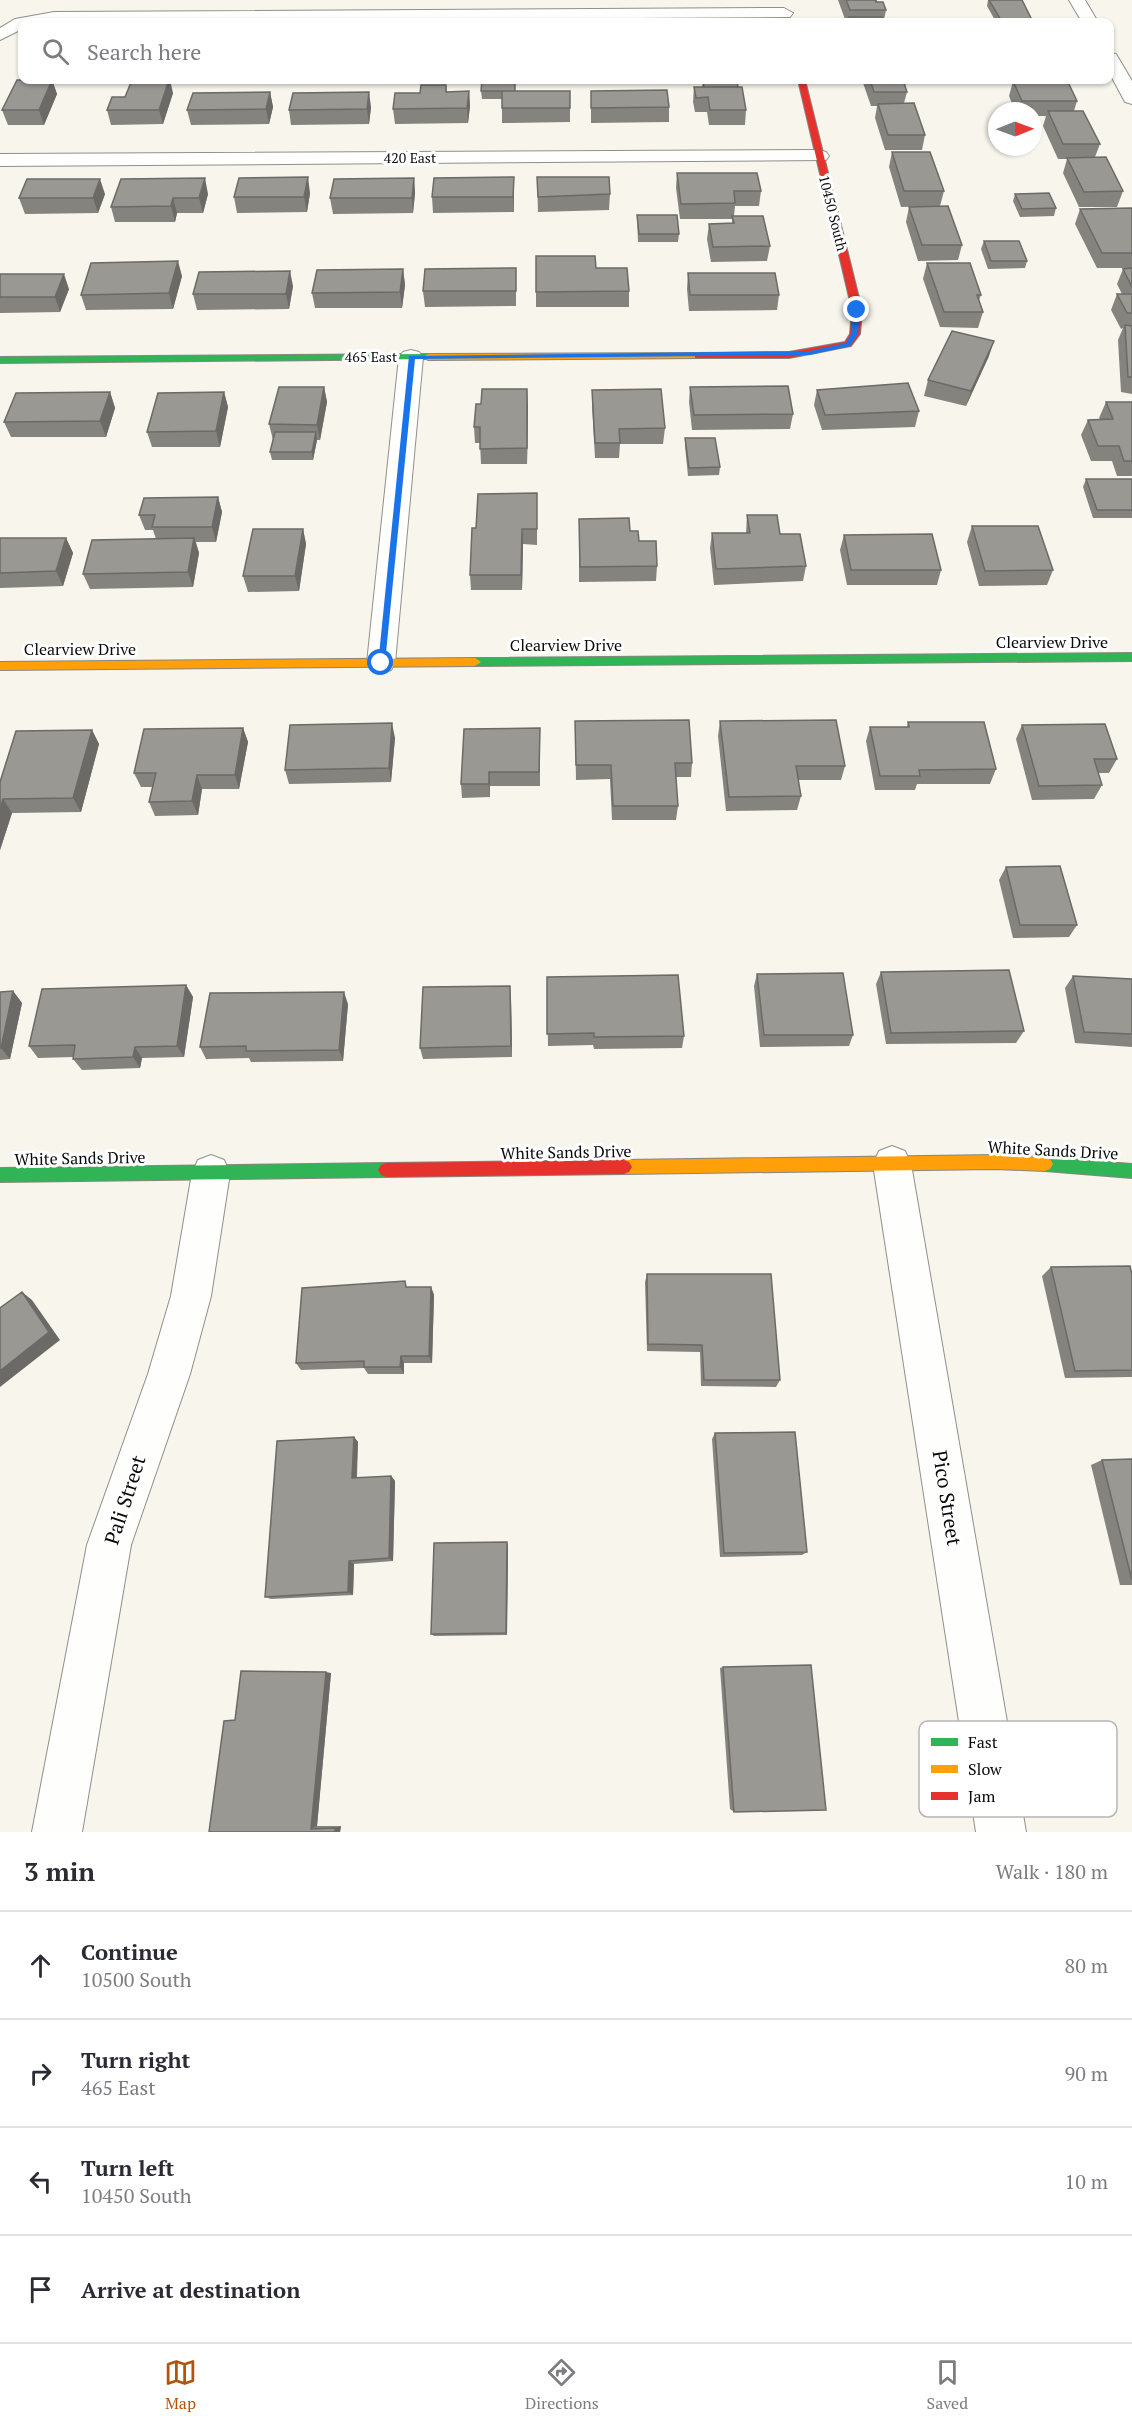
<!DOCTYPE html>
<meta charset="utf-8">
<style>
:root{--surface:#fff;--page:#f2f2f3;--text:#2b2b33;--muted:#7c7c81;--line:#e1e1e2;--accent:#b45309}
body{margin:0;font-family:"PT Serif",serif;background:var(--page);color:var(--text)}
.compass{position:absolute;left:988px;top:102px;width:54px;height:54px;border-radius:50%;background:var(--surface);box-shadow:0 2px 4px #0004;rotate:89deg}
.stop{position:absolute;width:18px;height:18px;margin:-14px;border:4px solid #1a73e8;border-radius:50%;background:#fff}
.stop.end{background:#1a73e8;border-color:#fff;box-shadow:0 2px 6px #0008}
.list{margin:0;padding:0;list-style:none}
h2{display:flex;justify-content:space-between;align-items:center;height:78px;margin:0;padding:0 24px;font-size:26px}
h2 small{font-size:20px;font-weight:400;color:var(--muted)}
.list li{display:grid;grid-template-columns:39px 1fr auto;gap:18px;align-items:center;box-sizing:border-box;height:108px;padding:0 24px;border-top:2px solid var(--line)}
.list b{display:block;font-size:22px;white-space:nowrap}
.list p{margin:0;font-size:20px;white-space:nowrap;color:var(--muted)}
.list em{font-size:20px;font-style:normal;color:var(--muted)}
.icon{flex:none;width:33px;height:33px;fill:none;stroke:currentColor;stroke-width:2;stroke-linecap:round;stroke-linejoin:round}
.map{position:relative;flex:none;width:1132px;height:1832px;overflow:hidden}
.search{position:absolute;background:var(--surface);box-shadow:0 2px 4px #0004;left:18px;right:18px;top:18px;height:66px;display:flex;align-items:center;gap:15px;box-sizing:border-box;padding:0 21px;border-radius:12px;color:var(--muted);font-size:22px}
.sheet{height:510px;background:var(--surface)}
nav{display:flex;justify-content:space-around;align-items:center;box-sizing:border-box;height:84px;border-top:2px solid var(--line);background:var(--surface);font-size:16px;color:var(--muted)}
nav a{display:grid;justify-items:center;gap:3px}
nav .on{color:var(--accent)}
.map>svg:first-child{display:block}
.lines{fill:none;stroke-linecap:round;stroke-linejoin:round}
.street-casing{stroke:#908f8b;stroke-width:2}
.fast-casing{stroke:#878682;stroke-width:2}
.slow-casing{stroke:#878682;stroke-width:2}
.jam-casing{stroke:#878682;stroke-width:2}
.street{fill:#fefefc;fill-rule:evenodd}
.fast{fill:#30b455;fill-rule:evenodd}
.slow{fill:#ff9f0a;fill-rule:evenodd}
.jam{fill:#e5322d;fill-rule:evenodd}
.wall{fill:#84837e}
.shaded-wall{fill:#6c6a67}
.building{fill:#9a9893;stroke:#6c6a67;stroke-width:1.5}
.route{fill:#1a73e8}
.labels{text-anchor:middle;stroke-width:6;stroke-linejoin:round;paint-order:stroke}
.far-street-label{font-size:14px;fill:#090909;stroke:#fff}
.street-label{font-size:16px;fill:#090909;stroke:#fff}
.near-street-label{font-size:20px;fill:#090909;stroke:#fff}
.key{fill:#fff;stroke:#b5b5b5;stroke-width:1.5}
.key-label{font-size:16px;fill:#090909}
</style>
<div class="map">
<svg width="1132" height="1832" viewBox="0 0 1132 1832">
<rect width="100%" height="100%" fill="#f7f5ec"/>
<g class="lines">
<!-- street casing -->
<g class="street-casing">
<path id="street" d="M1069,0H1085L1098,22H1082Z
M784,8L793,13L790,17L22,22V29L0,40V28L15,19L54,12Z
M1110,53L1116,54L1132,81V104L1125,102L1110,74Z
M819,150L826,152L829,156L826,160L0,166V154Z
M411,350L419,352L423,357L395,663L391,670L381,673L371,670L367,663L399,357L403,352Z
M892,1146L905,1151L911,1164L1026,1832H976L873,1164L879,1151Z
M211,1155L224,1160L230,1173L211,1296L190,1374L131,1545L82,1832H32L87,1545L148,1374L171,1296L192,1173L198,1160Z"/>
</g>
<!-- fast casing -->
<g class="fast-casing">
<path id="fast" d="M428,354L431,355V359L0,363V357Z
M1132,653V661L475,666L469,662L475,658Z
M1045,1157L1132,1164V1178L1045,1171L1040,1169L1037,1164L1040,1159Z
M386,1163L391,1165L394,1170L391,1175L386,1177L0,1182V1168Z"/>
</g>
<!-- slow casing -->
<g class="slow-casing">
<path id="slow" d="M698,353L701,354V358L428,360L423,357L428,354Z
M475,658L481,662L475,666L0,670V662Z
M996,1155L1045,1157L1050,1159L1053,1164L1050,1169L1045,1171L996,1169L624,1174L619,1172L616,1167L619,1162L624,1160Z"/>
</g>
<!-- jam casing -->
<g class="jam-casing">
<path id="jam" d="M798,80H805L862,310L860,334L851,346L789,358H695V354L698,353L789,352L845,342L850,334L852,310Z
M624,1160L629,1162L632,1167L629,1172L624,1174L386,1177L381,1175L378,1170L381,1165L386,1163Z"/>
</g>
<!-- street -->
<use href="#street" class="street"/>
<!-- fast -->
<use href="#fast" class="fast"/>
<!-- slow -->
<use href="#slow" class="slow"/>
<!-- jam -->
<use href="#jam" class="jam"/>
</g>
<!-- wall -->
<path class="wall" d="M838,0H877V2L886,10L884,20V22H846Z
M988,0H1022L1033,22H996L987,6Z
M52,80L57,94L44,125H8L2,110Z
M862,80H903L907,92L904,103L925,135L922,150H885L875,118L877,106H871Z
M1024,80H1067L1077,101L1074,111L1100,144L1095,157L1123,191L1117,207H1079L1063,173L1067,159H1058L1043,126L1046,116H1033V111H1015L1009,96L1013,81H1023Z
M703,81L738,87L746,110L745,125H709L707,112H695L693,102L694,87H702Z
M446,85L447,92L469,91L470,106L468,123L395,124L393,109L420,93Z
M481,91H570V122L502,123V99H482Z
M591,91L669,107V122L591,123Z
M270,92L273,107L269,124L191,125L187,110Z
M173,93L163,124L111,125L107,110Z
M371,107L369,124L291,125L289,110Z
M892,152L944,191L940,206L901,207L889,167Z
M677,173L761,191L759,206H735L734,216L770,246L767,261L711,262L707,239L709,224L732,223V219H680L676,188Z
M537,177L610,194L609,210L538,212Z
M414,178L415,193L413,213L333,214L330,198Z
M121,179L208,194L203,213H177L175,222H115L111,207Z
M514,192V212L433,213L432,197Z
M310,193L307,212L237,213L234,197Z
M105,194L98,213L25,214L19,198Z
M1015,194L1056,208L1054,216L1020,217L1013,201Z
M909,207L962,245L958,260L918,261L906,222Z
M1132,208V268H1097L1075,224L1080,209Z
M637,215L679,234L678,242H638Z
M984,241L1027,261L1025,268L988,269L981,249Z
M927,263L981,295L979,300L983,312L978,328L940,327L923,279Z
M516,268V306L425,307L423,291Z
M596,268L629,291V307H536V292Z
M1132,268V394L1121,392L1118,340L1123,328L1121,329L1111,310L1117,294H1122L1117,284L1123,269Z
M403,269L405,285L402,308H315L312,293Z
M688,273L779,295L777,310L689,311L687,289Z
M0,274L69,289L60,312L0,313Z
M182,276L173,309L86,310L81,295Z
M293,286L289,309L197,310L193,294Z
M989,356L966,406L924,396L928,380Z
M324,387L327,402L320,440H317L313,460H272L270,452L273,440L269,424Z
M690,387L793,414L790,429L692,430L689,402Z
M592,390L665,428L663,444H620L619,458H595L592,405Z
M817,390L919,411L915,427L822,430L814,405Z
M110,392L115,408L106,437H11L4,422Z
M224,392L228,407L220,447H152L147,432Z
M1106,402H1132V476H1117L1112,461H1091L1081,435L1088,420L1100,419L1099,418Z
M528,405L527,464H481L480,443H475L474,427Z
M685,438L720,467L719,475L688,476L685,446Z
M1086,479L1132,480V518H1093L1083,487Z
M537,493V545L523,544L522,590H471L470,575L476,528Z
M218,497L222,512L216,542H196L199,553L193,587L90,589L83,574L156,539L153,530H145L139,515Z
M747,515L780,534L806,566L803,581L714,585L710,548L712,533H746Z
M579,519L630,531L639,541L657,566L656,581L579,582Z
M972,526L1053,570L1047,585L979,586L967,542Z
M303,529L306,544L299,591L248,592L243,576Z
M844,535L941,570L937,585H847L840,550Z
M0,538H66L73,553L63,586L0,588Z
M575,721L692,763L691,777H676L678,806L676,820H612L610,779L576,780Z
M720,721L845,766L841,780H798L801,796L797,810L726,811L718,736Z
M908,722L996,769L990,784H917L915,790H875L866,741L870,727H907Z
M1022,725L1117,759L1109,773H1098L1102,785L1094,799L1032,800L1016,739Z
M243,728L248,742L239,789H202L198,815L155,816L149,802L153,787H141L134,773Z
M540,728V786H490V797L462,798L461,784Z
M92,730L99,744L81,812L12,813L0,850V782Z
M395,738L391,782L289,784L285,770Z
M1006,867L1077,925L1069,937L1013,938L999,880Z
M881,972L1024,1031L1016,1043L886,1044L876,984Z
M757,974L853,1035L849,1046L760,1047L754,986Z
M1073,976L1132,979V1047L1075,1043L1065,988Z
M547,977L684,1036L682,1048L594,1049L593,1045L548,1046Z
M186,985L193,997L184,1057L142,1058L140,1068L82,1070L73,1059V1057L38,1058L29,1046Z
M13,991L22,1003L10,1059L0,1060V992Z
M511,998L512,1057L423,1059L420,1048Z
M348,1004L343,1061L251,1062L249,1058L206,1059L200,1047Z
M1051,1267L1132,1275V1377L1065,1378L1042,1276Z
M647,1274L780,1380L776,1387L701,1386L700,1352L647,1351L645,1282Z
M407,1287H431L434,1295L432,1363H404V1374H368L364,1368L301,1370L296,1363Z
M715,1433L807,1552L802,1555L720,1557L712,1439Z
M354,1437L358,1442L357,1478L391,1476L395,1481L393,1561L354,1564L353,1595L271,1599L265,1597Z
M1132,1459V1585H1120L1091,1465L1102,1460Z
M508,1545L507,1635L434,1636L431,1634Z
M723,1667L734,1812L730,1809L720,1668Z
M331,1673L317,1826H341L340,1832H209L235,1720Z"/>
<!-- shaded-wall -->
<path class="shaded-wall" d="M52,80L57,94L44,125L39,110Z
M169,80H170L173,93L163,124L159,110Z
M469,91L470,106L468,123L467,108Z
M270,92L273,107L269,124L266,109Z
M369,92L371,107L369,124L367,109Z
M308,177L310,193L307,212L304,197Z
M514,177V212L513,197Z
M205,178L208,194L203,213L199,198Z
M414,178L415,193L413,213L412,198Z
M100,179L105,194L98,213L93,198Z
M173,198L177,213L175,222L171,206Z
M178,261L182,276L173,309L169,293Z
M403,269L405,285L402,308L400,292Z
M290,271L293,286L289,309L286,294Z
M64,274L69,289L60,312L55,297Z
M994,341L989,356L966,406L971,391Z
M324,387L327,402L320,440L317,425Z
M527,389L528,405L527,464Z
M110,392L115,408L106,437L100,421Z
M224,392L228,407L220,447L216,431Z
M316,432L317,440L313,460L312,452Z
M218,497L222,512L216,542L212,527Z
M303,529L306,544L299,591L295,576Z
M522,529L523,544L522,590L521,575Z
M66,538L73,553L63,586L56,571Z
M194,538L199,553L193,587L188,572Z
M392,723L395,738L391,782L389,768Z
M243,728L248,742L239,789L235,775Z
M92,730L99,744L81,812L73,798Z
M489,772L490,786V797L489,784Z
M197,775L202,789L198,815L192,801Z
M3,799L12,813L0,850V809Z
M186,985L193,997L184,1057L177,1046Z
M510,986L511,998L512,1057L511,1046Z
M13,991L22,1003L10,1059L1,1048Z
M344,992L348,1004L343,1061L339,1050Z
M135,1047L142,1058L140,1068L133,1057Z
M431,1287L434,1295L432,1363L429,1356Z
M22,1292L32,1300L60,1340L0,1387V1371Z
M401,1356L404,1363V1374L400,1367Z
M354,1437L358,1442L356,1483L352,1478Z
M391,1476L395,1481L393,1561L389,1558Z
M507,1542L508,1545L507,1635L506,1633Z
M349,1561L354,1564L353,1595L348,1592Z
M326,1672L331,1673L317,1826L311,1829Z
M341,1826L340,1832H335V1828Z"/>
<!-- building -->
<path class="building" d="M846,0H875L876,2H883L886,10H850Z
M989,0H1022L1033,22H1002Z
M849,17H882L884,22H851Z
M17,80H52L39,110H2Z
M132,80H169L159,110H107L112,97H125Z
M482,80H515V91H481Z
M870,80H903L907,92H874Z
M1032,80H1067L1077,101H1022L1013,81H1032Z
M703,81H737L738,87H704Z
M421,85H446V92L469,91L467,108L393,109L395,93H420Z
M694,87H742L746,110H710L708,97L696,98Z
M667,90L669,107L591,108V91Z
M502,91H570V108H502Z
M270,92L266,109L187,110L193,93Z
M369,92L367,109L289,110L293,93Z
M914,103L925,135H888L878,104Z
M1048,111H1083L1100,144H1063Z
M892,152H930L944,191H904Z
M1106,157L1123,191L1084,192L1067,158Z
M677,173H757L761,191H734L735,203L681,204Z
M308,177L304,197H234L239,178Z
M514,177L513,197H432L434,178Z
M537,177H609L610,194L538,197Z
M205,178L199,198H173L171,206L111,207L121,179Z
M414,178L412,198H330L334,179Z
M27,179H100L93,198H19Z
M1049,193L1056,208L1022,209L1015,194Z
M948,206L962,245H922L909,207Z
M1132,208V253H1102L1080,209Z
M637,215H677L679,234H639Z
M732,216H763L770,246L713,247L709,224L734,223Z
M984,241H1019L1027,261H991Z
M536,256H595L596,268H627L629,291L536,292Z
M178,261L169,293L81,295L91,263Z
M927,263H970L981,295H977L983,312H944Z
M516,268V291H423L425,269Z
M1132,268V287L1123,269Z
M403,269L400,292L312,293L317,270Z
M290,271L286,294H193L199,272Z
M688,273H775L779,295H690Z
M0,274H64L55,297H0Z
M1117,294H1132V313H1127Z
M1125,325L1132,326V377H1128Z
M952,331L994,341L971,391L928,380Z
M908,383L919,411L825,415L817,390Z
M788,386L793,414L694,415L690,387Z
M279,387H324L317,425L269,424Z
M482,389H527V448L480,449V427H474L476,404H481Z
M661,389L665,428L619,429L620,443H595L592,390Z
M110,392L100,421L4,422L16,393Z
M224,392L216,431L147,432L158,393Z
M1106,402H1132V461H1124L1119,446H1098L1088,420L1113,419Z
M275,432H316L312,452H270Z
M685,438H715L720,467L689,468Z
M1086,479H1132V510H1097Z
M537,493V529H522L521,575H470L472,528H476L478,494Z
M218,497L212,527H152L155,515H139L144,498Z
M747,515H777L780,534H800L806,566L716,569L712,533H750Z
M629,518L630,531H638L639,541H656L657,566L580,567L579,519Z
M972,526H1038L1053,570L985,571Z
M253,529H303L295,576H243Z
M932,534L941,570H851L844,535Z
M0,538H66L56,571L0,573Z
M194,538L188,572L83,574L92,540Z
M689,720L692,763H675L678,806H613L611,765H576L575,721Z
M836,720L845,766H796L801,796L729,797L720,721Z
M908,722H984L996,769L919,770L920,776H880L870,727H909Z
M392,723L389,768L285,770L290,725Z
M1105,724L1117,759H1094L1102,785L1039,786L1022,725Z
M243,728L235,775H197L192,801L149,802L156,773H134L144,729Z
M540,728L539,772H489V784H461L464,729Z
M92,730L73,798L3,799L0,809V782L16,731Z
M1060,866L1077,925H1020L1006,867Z
M1009,970L1024,1031L891,1033L881,972Z
M843,973L853,1035H764L757,974Z
M678,975L684,1036L594,1037V1033L547,1034V977Z
M1073,976L1132,979V1034L1084,1032Z
M186,985L177,1046L135,1047L133,1057L73,1059L75,1045L29,1046L42,989Z
M510,986L511,1046L420,1048L423,987Z
M13,991L1,1048H0V992Z
M344,992L339,1050L246,1051V1046L200,1047L210,993Z
M1130,1266L1132,1275V1370L1075,1371L1051,1267Z
M647,1274H771L780,1380H704L702,1345L648,1344Z
M405,1281L406,1287H431L429,1356H401L400,1367H364V1361L296,1363L302,1288Z
M22,1292L49,1332L0,1371V1308Z
M795,1432L807,1552L724,1553L715,1433Z
M354,1437L352,1478L391,1476L389,1558L349,1561L348,1592L265,1597L277,1441Z
M1132,1459V1580L1102,1460Z
M507,1542L506,1633L431,1634L434,1543Z
M811,1665L826,1810L734,1812L723,1667Z
M241,1671L326,1672L311,1829L335,1828V1832H209L224,1721L235,1720Z"/>
<!-- route -->
<path class="route" d="M857,308L860,310L858,334L850,346L810,355L415,359L385,663L378,665L409,356L810,351L846,343L851,334L853,310Z"/>
<g class="labels">
<!-- far-street labels -->
<g class="far-street-label">
<text x="410" y="163">420 East</text>
<text transform="translate(833 213) rotate(76)" y="5">10450 South</text>
<text x="371" y="362">465 East</text>
</g>
<!-- street labels -->
<g class="street-label">
<text x="1052" y="648">Clearview Drive</text>
<text x="566" y="651">Clearview Drive</text>
<text x="80" y="655">Clearview Drive</text>
<text transform="translate(1053 1150) rotate(3)" y="6">White Sands Drive</text>
<text transform="translate(566 1152) rotate(-1)" y="6">White Sands Drive</text>
<text transform="translate(80 1158) rotate(-1)" y="6">White Sands Drive</text>
</g>
<!-- near-street labels -->
<g class="near-street-label">
<text transform="translate(947 1498) rotate(81)" y="7">Pico Street</text>
<text transform="translate(125 1500) rotate(-72)" y="7">Pali Street</text>
</g>
</g>
<!-- legend -->
<rect x="919" y="1721" width="198" height="96" rx="9" class="key"/>
<rect x="931" y="1738" width="27" height="8" fill="#30b455"/>
<rect x="931" y="1765" width="27" height="8" fill="#ff9f0a"/>
<rect x="931" y="1792" width="27" height="8" fill="#e5322d"/>
<g class="key-label">
<text x="968" y="1748">Fast</text>
<text x="968" y="1775">Slow</text>
<text x="968" y="1802">Jam</text>
</g>
</svg>
<svg class="compass" viewBox="-18 -18 36 36"><path d="M0-13l5 13h-10z" fill="#e53935"/><path d="M0 13l5-13h-10z" fill="#7c7c81"/></svg>
<div class="stop" style="left:381px;top:663px"></div>
<div class="stop end" style="left:857px;top:310px"></div>
<div class="search"><svg class="icon" aria-label="search" viewBox="0 0 24 24"><circle cx="10" cy="10" r="6"/><path d="M15 15l6 6"/></svg>Search here</div>
</div>
<section class="sheet">
<h2>3 min<small>Walk · 180 m</small></h2>
<ul class="list">
<li><svg class="icon" aria-label="ahead" viewBox="0 0 24 24"><path d="M12 20V5M6 11l6-6 6 6"/></svg><div><b>Continue</b><p>10500 South</p></div><em>80 m</em></li>
<li><svg class="icon" aria-label="right" viewBox="0 0 24 24"><path d="M7 20v-9h11M14 6l5 5-5 5"/></svg><div><b>Turn right</b><p>465 East</p></div><em>90 m</em></li>
<li><svg class="icon" aria-label="left" viewBox="0 0 24 24"><path d="M17 20v-9H6M10 6l-5 5 5 5"/></svg><div><b>Turn left</b><p>10450 South</p></div><em>10 m</em></li>
<li><svg class="icon" aria-label="arrive" viewBox="0 0 24 24"><path d="M6 21V4h12l-3 4 3 4H6"/></svg><div><b>Arrive at destination</b></div></li>
</ul>
</section>
<nav>
<a class="on"><svg class="icon" aria-label="map" viewBox="0 0 24 24"><path d="M3 6l6-2 6 2 6-2v14l-6 2-6-2-6 2zM9 4v14M15 6v14"/></svg>Map</a>
<a><svg class="icon" aria-label="directions" viewBox="0 0 24 24"><path d="M12 3l9 9-9 9-9-9zM9 14v-3h6M13 9l2 2-2 2"/></svg>Directions</a>
<a><svg class="icon" aria-label="saved" viewBox="0 0 24 24"><path d="M7 4h10v16l-5-4-5 4z"/></svg>Saved</a>
</nav>
